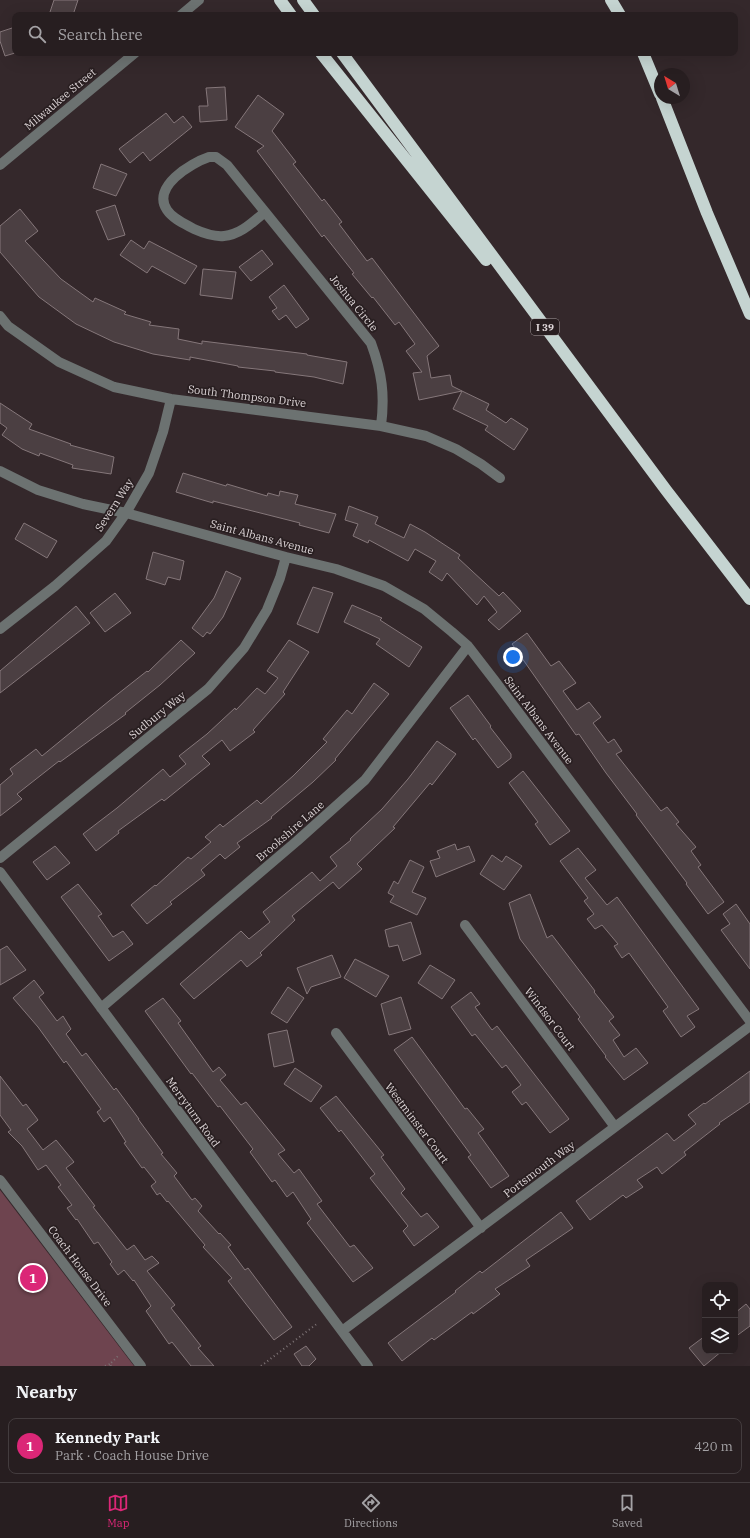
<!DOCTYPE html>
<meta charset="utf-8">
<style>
:root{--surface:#271e20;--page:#332b2d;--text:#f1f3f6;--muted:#a4a2a5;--line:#433c3e;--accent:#db2777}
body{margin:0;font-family:"IBM Plex Serif",serif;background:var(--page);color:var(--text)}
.controls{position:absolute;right:12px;bottom:12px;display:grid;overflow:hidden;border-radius:8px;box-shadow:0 4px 16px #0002}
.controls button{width:36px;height:36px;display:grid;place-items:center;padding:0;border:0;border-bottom:1px solid var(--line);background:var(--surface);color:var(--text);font:20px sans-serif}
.compass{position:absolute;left:654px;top:68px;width:36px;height:36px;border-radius:50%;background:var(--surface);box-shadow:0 4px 16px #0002;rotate:322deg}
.you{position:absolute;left:513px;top:657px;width:14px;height:14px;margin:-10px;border:3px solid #fff;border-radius:50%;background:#1a73e8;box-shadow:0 0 0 6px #1a73e833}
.badge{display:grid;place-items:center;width:26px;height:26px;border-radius:50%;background:var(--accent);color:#fff;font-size:13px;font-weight:700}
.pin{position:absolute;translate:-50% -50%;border:2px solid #fff;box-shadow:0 1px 4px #0006}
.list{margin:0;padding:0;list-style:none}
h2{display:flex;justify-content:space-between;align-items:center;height:52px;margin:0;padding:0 16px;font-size:17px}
h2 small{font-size:13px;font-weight:400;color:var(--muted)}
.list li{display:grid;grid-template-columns:26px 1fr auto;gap:12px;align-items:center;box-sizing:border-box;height:56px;margin:0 8px 8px;padding:0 8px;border:1px solid var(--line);border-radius:8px}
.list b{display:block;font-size:15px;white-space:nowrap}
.list p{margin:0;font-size:13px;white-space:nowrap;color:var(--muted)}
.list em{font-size:13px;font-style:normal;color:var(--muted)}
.icon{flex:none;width:22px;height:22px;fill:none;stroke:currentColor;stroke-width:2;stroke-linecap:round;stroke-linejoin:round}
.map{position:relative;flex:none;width:750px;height:1366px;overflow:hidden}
.search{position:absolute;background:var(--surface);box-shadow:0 4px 16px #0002;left:12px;right:12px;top:12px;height:44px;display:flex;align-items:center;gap:10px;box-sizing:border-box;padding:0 14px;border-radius:8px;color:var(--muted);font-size:15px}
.sheet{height:116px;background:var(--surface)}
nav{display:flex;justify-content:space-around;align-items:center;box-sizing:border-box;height:56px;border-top:1px solid var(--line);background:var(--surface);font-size:11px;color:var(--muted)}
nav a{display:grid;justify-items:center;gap:2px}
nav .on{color:var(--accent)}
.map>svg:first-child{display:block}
.green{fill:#6e444f}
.building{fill:#4b3f42;stroke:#85777a}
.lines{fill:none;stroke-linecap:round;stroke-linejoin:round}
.path{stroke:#7d7375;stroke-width:2;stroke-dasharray:1 3;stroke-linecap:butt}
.minor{stroke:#6c7271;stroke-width:10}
.highway{stroke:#c5d4d1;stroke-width:12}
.labels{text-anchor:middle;stroke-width:3.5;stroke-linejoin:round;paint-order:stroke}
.shield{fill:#291f21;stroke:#a79ea0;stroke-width:1}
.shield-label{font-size:10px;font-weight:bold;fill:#ddd5d7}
.street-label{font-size:11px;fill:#ddd5d7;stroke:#291f21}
</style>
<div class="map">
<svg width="750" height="1366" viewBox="0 0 750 1366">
<rect width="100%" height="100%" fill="#34282b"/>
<!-- green -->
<path class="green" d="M0,1190L134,1366H0Z"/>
<!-- building -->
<path class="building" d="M54,0H78L73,15H49Z
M15,27V53L5,56L0,41V32Z
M225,87L227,120L200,122L199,106H208L206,88Z
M258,95L284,114L272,131L296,162L293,164L322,201L324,199L342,222L339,224L367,261L372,258L439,346L427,356L431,378L450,375L452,386L462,391L419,400L413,373L422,372L406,351L415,344L399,322L395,325L373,297L372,298L352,274L354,273L324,235L322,237L257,151L264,146L235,127Z
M166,113L174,123L183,116L192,127L150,161L143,152L130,163L119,149Z
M101,164L127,174L116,196L93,188Z
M115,205L125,235L108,240L96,211Z
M20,209L38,231L25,241L61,279L93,302L95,298L126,312L124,314L151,322L149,325L179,329L178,339L202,344V341L307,354V355L347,362L343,384L314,377L275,372V371L238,367V366L190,357V360L153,354L114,342L76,324L39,297L0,252V226Z
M131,240L144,249L149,241L197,266L185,284L152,266L147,273L120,255Z
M262,250L273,264L251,281L239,267Z
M203,269L236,272L232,299L200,295Z
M284,285L309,319L296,328L286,315L279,320L272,311L277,308L269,297Z
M462,391L489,404L486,410L506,423L511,418L528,429L514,450L485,430L488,426L453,409Z
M0,403L32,424L29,429L71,444L70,445L114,457L111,474L72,468L73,465L40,453L39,456L22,449L2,435L7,428L0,423Z
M183,473L226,486L227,484L267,496L268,493L279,496L280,491L298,495L295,504L336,514L329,533L299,525L300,523L213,501V503L176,492Z
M349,506L378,517L375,524L404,538L410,524L425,532L460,555L458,558L499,596L503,592L521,611L499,630L488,620L497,612L484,596L477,605L447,573L442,581L429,572L436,561L415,549L408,561L369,540L368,543L353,536L358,524L345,520Z
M24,523L57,541L47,558L15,539Z
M153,552L184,561L180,580L168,577L165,585L146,579Z
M226,571L241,578L223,617L210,634L207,632L203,637L192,628L214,598Z
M313,587L333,593L318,633L297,624Z
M115,593L131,613L105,632L90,613Z
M352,605L382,618L380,620L422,647L409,667L376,644L380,639L344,622Z
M76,606L90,623L0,693V671Z
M527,633L551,666L559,661L576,683L563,691L577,710L589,702L601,717L593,723L608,743L614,739L622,751L616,754L661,811L667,807L679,822L676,824L696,847L691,851L701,865L698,867L724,902L708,914L686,884L687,883L636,815L637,814L606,773L579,734L576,735L512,644Z
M181,640L195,653L160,685L125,713L126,714L60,762L59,761L17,794L22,799L0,816V785L13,774L10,769L36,749L42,756L109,701L147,671L148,672Z
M289,640L309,652L283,692L285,694L253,730L255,732L230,751L222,740L202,756L210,764L164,801L162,799L118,831L119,833L96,851L83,834L117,808L163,769L170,777L186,764L179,756L207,734L235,708L236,710L257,688L265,694L278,678L267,671Z
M374,683L389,694L335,759L336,760L313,782L271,817L272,818L237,843L240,847L225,859L220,854L201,870L205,875L170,902L172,904L147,924L131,905L155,885L156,886L188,857L191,859L211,842L205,837L220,824L223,827L257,800L261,804L293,776L327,742L323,739L347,710L352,714Z
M468,695L491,726L490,727L511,754V758L498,768L475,738L473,740L450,708Z
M437,741L456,754L432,785L430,783L393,827L395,828L357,864L362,869L339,889L333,882L292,916L295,920L260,953L262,955L247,967L241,960L194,999L180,984L241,931L249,939L270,922L263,912L312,872L320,881L337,866L330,857L351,840L350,839L382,809L408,779Z
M523,771L570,831L550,845L535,824L538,822L509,783Z
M455,844L457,850L469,846L475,861L436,877L430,861L440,858L437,851Z
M55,846L70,863L47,880L33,862Z
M578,848L596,870L585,878L607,905L617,897L699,1009L687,1016L695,1027L681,1037L663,1011L668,1007L629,953L622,958L614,946L618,944L602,925L595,929L587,919L594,914L584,901L588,898L560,861Z
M492,855L502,862L506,856L522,866L504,890L480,874Z
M410,860L424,867L412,892L426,898L417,915L390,902L394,896L388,893L394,881L398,884Z
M78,884L102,914L98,916L113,937L123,931L133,944L109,961L61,897Z
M530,894L547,938L552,935L595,991L594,992L614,1017L609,1021L620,1035L613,1040L624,1057L636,1048L648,1063L624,1080L605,1057L606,1056L578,1019L580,1017L520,939L509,903Z
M736,904L750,924V969L721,930L730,924L723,914Z
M411,922L421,954L403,961L398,945L389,947L385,930Z
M7,946L26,970L0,985V950Z
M332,955L341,977L311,987L307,994L297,968Z
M355,959L389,976L376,997L344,978Z
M430,965L455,980L442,999L418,983Z
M34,980L44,993L39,997L57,1021L63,1016L71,1029L66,1034L82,1056L86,1053L114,1090L116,1088L139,1119H138L163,1153L161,1154L177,1173L174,1176L192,1200L195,1198L202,1206L198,1211L219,1234L220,1233L231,1245L228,1247L245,1270L248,1268L292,1327L274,1340L228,1281L232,1278L203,1247L205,1245L168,1201L167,1202L160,1193L157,1195L151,1186L156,1182L144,1167L142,1168L124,1143L126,1142L110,1117L104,1122L97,1112L101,1109L66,1061L64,1063L38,1027L13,998Z
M288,987L304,998L287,1023L271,1013Z
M471,992L480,1004L475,1007L492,1030L497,1026L569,1119L550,1133L526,1102L522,1105L512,1092L521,1085L506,1065L502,1068L475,1034L472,1036L451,1007Z
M401,997L411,1029L389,1035L381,1004Z
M163,998L181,1021L178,1023L213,1072L219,1067L226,1075L220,1080L241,1105L246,1102L285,1150L278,1154L294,1173L299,1169L322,1201L317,1204L350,1247L354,1245L373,1268L353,1282L307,1223L311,1219L293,1192L287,1197L275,1180L272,1182L250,1152L253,1149L220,1106L218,1107L192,1073L191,1074L145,1011Z
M287,1030L294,1062L274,1067L268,1034Z
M412,1037L465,1109L467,1108L484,1129L478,1133L509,1176L491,1188L468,1157L471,1155L394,1050Z
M295,1068L322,1086L311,1102L284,1084Z
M750,1071V1102L719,1123L720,1124L684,1152L686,1155L662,1174L657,1167L637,1180L643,1187L626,1198L623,1195L590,1220L576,1201L667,1133L674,1141L696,1124L688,1115L704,1103L705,1104Z
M0,1076L23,1106L26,1104L38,1120L27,1129L43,1150L56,1140L74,1162L66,1168L95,1206L93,1207L127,1250L134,1245L145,1260L152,1256L159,1263L147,1271L175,1305L171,1308L201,1346L198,1348L214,1366H191L172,1342L169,1344L146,1311L151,1306L134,1280L133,1281L124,1270L118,1275L110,1264L112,1262L98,1242L94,1244L77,1219L76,1220L67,1208L72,1205L58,1187L61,1185L46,1165L38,1170L22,1146L8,1132L11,1130L0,1115Z
M336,1096L384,1155L381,1157L405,1189L401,1193L421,1217L427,1213L439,1227L414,1246L403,1231L408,1226L370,1178L375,1174L341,1130L339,1132L320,1108Z
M561,1212L573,1228L526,1260L530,1266L495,1289L500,1294L473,1314L472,1312L434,1340L432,1338L402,1361L388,1343L456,1292L455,1291L480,1271L482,1273Z
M746,1304L750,1309V1326L735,1337V1313Z
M705,1336V1351H722L704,1366L689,1348Z
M306,1346L316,1359L309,1366H302L294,1354Z"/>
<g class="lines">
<!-- path -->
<path class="path" d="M105,1366L110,1364
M111,1366L110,1364L119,1355
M261,1366L318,1323"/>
<!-- minor -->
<path class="minor" d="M181,15L199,0
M209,157H216L227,165L265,212C253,222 240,235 224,236C214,237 203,233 194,229C185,224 173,219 167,210C151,187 191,163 209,157Z
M0,165L135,53
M265,212L371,343C382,373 385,394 381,426
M0,316L8,326L59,362L114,387L171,399L381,426L426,436L456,449L481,464L500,478
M0,471L38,490L83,504L126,513L286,557L336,569L384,586L424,609L452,632L468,646L495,681L750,1021
M0,629L55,586L106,541L126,513L149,473L163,432L171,399
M0,858L208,689L244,648L267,610L280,578L286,557
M0,872L368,1366
M465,925L615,1127
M101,1008L297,841L365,780L468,646
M336,1033L481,1228
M0,1180L141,1366
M342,1331L750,1026"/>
<!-- highway -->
<path class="highway" d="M280,0L291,15
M303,0L314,15
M611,0L620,15
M321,53L486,260
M342,53L666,490L750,599
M643,53L660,94
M662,98L707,213L750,314"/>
</g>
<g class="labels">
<!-- shield labels -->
<rect class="shield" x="531" y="319" width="28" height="16" rx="3"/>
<g class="shield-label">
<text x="545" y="331">I 39</text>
</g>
<!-- street labels -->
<g class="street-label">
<text transform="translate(60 99) rotate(-40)" y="4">Milwaukee Street</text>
<text transform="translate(354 303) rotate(51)" y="4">Joshua Circle</text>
<text transform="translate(247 396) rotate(7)" y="4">South Thompson Drive</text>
<text transform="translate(114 505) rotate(-57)" y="4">Severn Way</text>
<text transform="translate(262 537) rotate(15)" y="4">Saint Albans Avenue</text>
<text transform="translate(157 715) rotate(-39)" y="4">Sudbury Way</text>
<text transform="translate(539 720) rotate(53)" y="4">Saint Albans Avenue</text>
<text transform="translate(290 831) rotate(-41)" y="4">Brookshire Lane</text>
<text transform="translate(550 1019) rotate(53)" y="4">Windsor Court</text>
<text transform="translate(193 1112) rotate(54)" y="4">Merryturn Road</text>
<text transform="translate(417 1123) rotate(53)" y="4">Westminster Court</text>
<text transform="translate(539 1169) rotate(-37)" y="4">Portsmouth Way</text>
<text transform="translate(80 1266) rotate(53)" y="4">Coach House Drive</text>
</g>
</g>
</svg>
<div class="controls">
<button><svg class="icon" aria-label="locate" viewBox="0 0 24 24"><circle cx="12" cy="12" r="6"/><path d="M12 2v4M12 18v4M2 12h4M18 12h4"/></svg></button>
<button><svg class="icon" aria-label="layers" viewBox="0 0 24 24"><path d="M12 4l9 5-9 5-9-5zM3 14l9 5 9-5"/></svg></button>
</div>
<svg class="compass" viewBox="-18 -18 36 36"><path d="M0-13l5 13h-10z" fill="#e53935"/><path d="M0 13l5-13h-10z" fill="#a4a2a5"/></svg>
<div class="you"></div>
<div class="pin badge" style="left:33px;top:1278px">1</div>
<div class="search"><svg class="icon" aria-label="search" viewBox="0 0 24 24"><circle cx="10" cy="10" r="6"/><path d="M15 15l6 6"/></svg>Search here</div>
</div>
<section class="sheet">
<h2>Nearby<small></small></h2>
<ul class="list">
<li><span class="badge">1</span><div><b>Kennedy Park</b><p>Park · Coach House Drive</p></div><em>420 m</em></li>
</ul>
</section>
<nav>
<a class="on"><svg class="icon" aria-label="map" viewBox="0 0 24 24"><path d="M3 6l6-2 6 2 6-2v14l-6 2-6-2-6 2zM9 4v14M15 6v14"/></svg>Map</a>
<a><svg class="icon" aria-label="directions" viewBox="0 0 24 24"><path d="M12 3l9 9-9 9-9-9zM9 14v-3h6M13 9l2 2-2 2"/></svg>Directions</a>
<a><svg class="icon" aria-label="saved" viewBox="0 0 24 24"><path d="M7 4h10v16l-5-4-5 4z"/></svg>Saved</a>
</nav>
